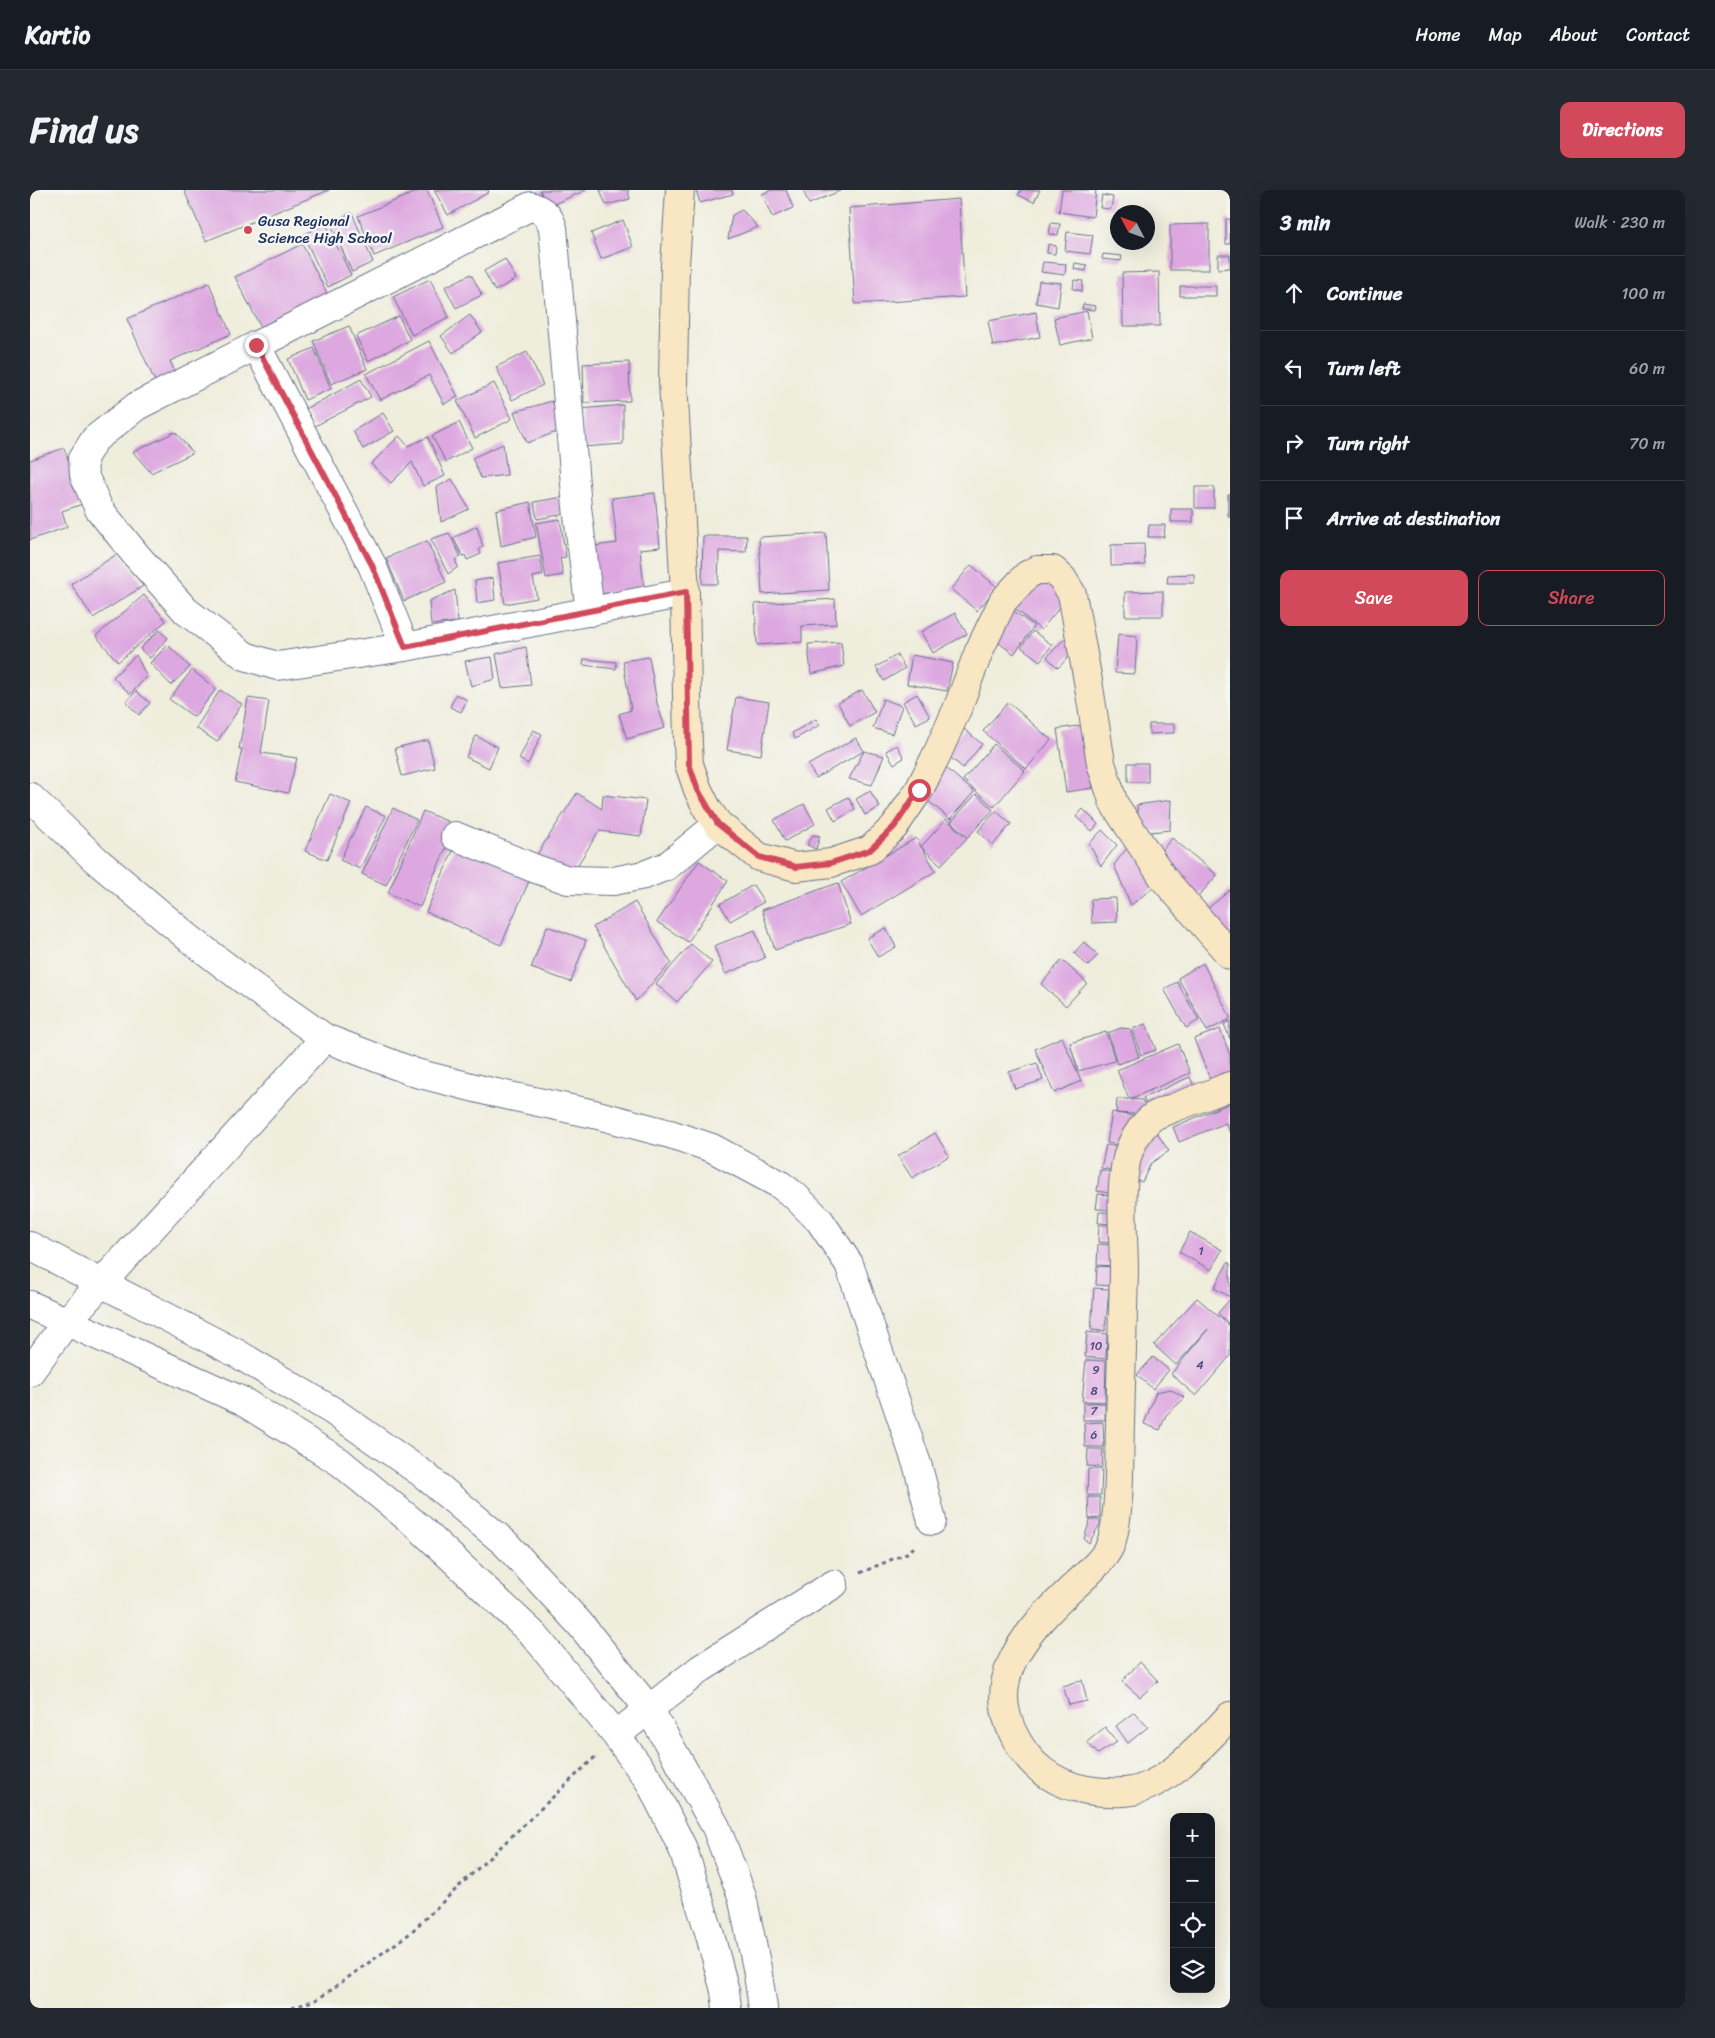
<!DOCTYPE html>
<meta charset="utf-8">
<style>
:root{--surface:#171b24;--page:#242831;--text:#f1f3f6;--muted:#9ea1a6;--line:#363941;--accent:#d1495b}
body{margin:0;font-family:Sriracha,sans-serif;background:var(--page);color:var(--text)}
.controls{position:absolute;right:15px;bottom:15px;display:grid;overflow:hidden;border-radius:10px;box-shadow:0 5px 20px #0002}
.controls button{width:45px;height:45px;display:grid;place-items:center;padding:0;border:0;border-bottom:1px solid var(--line);background:var(--surface);color:var(--text);font:25px sans-serif}
.compass{position:absolute;left:1080px;top:15px;width:45px;height:45px;border-radius:50%;background:var(--surface);box-shadow:0 5px 20px #0002;rotate:311deg}
.stop{position:absolute;width:15px;height:15px;margin:-11px;border:4px solid #d1495b;border-radius:50%;background:#fff}
.stop.end{background:#d1495b;border-color:#fff;box-shadow:0 1px 5px #0008}
.list{margin:0;padding:0;list-style:none}
h2{display:flex;justify-content:space-between;align-items:center;height:65px;margin:0;padding:0 20px;font-size:21px}
h2 small{font-size:16px;font-weight:400;color:var(--muted)}
.list li{display:grid;grid-template-columns:32px 1fr auto;gap:15px;align-items:center;box-sizing:border-box;height:75px;padding:0 20px;border-top:1px solid var(--line)}
.list b{display:block;font-size:19px;white-space:nowrap}
.list em{font-size:16px;font-style:normal;color:var(--muted)}
.actions{display:flex;gap:10px;padding:15px 20px}
.actions a{flex:1;padding:11px 0;border:1px solid var(--accent);border-radius:10px;text-align:center;font-size:18px;color:var(--accent)}
.actions .main{background:var(--accent);color:#fff}
.icon{flex:none;width:28px;height:28px;fill:none;stroke:currentColor;stroke-width:2;stroke-linecap:round;stroke-linejoin:round}
.map{position:relative;flex:none;width:1200px;height:1818px;overflow:hidden;border-radius:10px}
header{display:flex;align-items:center;gap:30px;box-sizing:border-box;height:70px;padding:0 25px;background:var(--surface);border-bottom:1px solid var(--line)}
header strong{font-size:24px}
nav{display:flex;gap:28px;margin-inline-start:auto;font-size:18px}
.intro{display:flex;align-items:center;justify-content:space-between;box-sizing:border-box;height:120px;padding:0 30px}
h1{margin:0;font-size:35px}
.button{padding:12px 22px;border-radius:10px;background:var(--accent);color:#fff;font-size:18px;font-weight:700}
main{display:flex;gap:30px;padding:0 30px}
aside{flex:1;background:var(--surface);border-radius:10px;box-shadow:0 5px 20px #0002}
.map>svg:first-child{display:block}
.building{fill:#dda7e0}
.lines{fill:none;stroke-linecap:round;stroke-linejoin:round}
.minor-casing{stroke:#65728a;stroke-width:30}
.secondary-casing{stroke:#65728a;stroke-width:30}
.path{stroke:#65728a;stroke-width:3;stroke-dasharray:4 4;stroke-linecap:butt}
.minor{stroke:#fff;stroke-width:28}
.secondary{stroke:#f9e7c3;stroke-width:28}
.route{stroke:#d1495b;stroke-width:6}
.poi-dot{fill:#d1495b;stroke:#f6f6f2;stroke-width:2}
.labels{text-anchor:middle;stroke-width:5;stroke-linejoin:round;paint-order:stroke}
.number-label{font-size:12px;fill:#4c4d7e}
.poi-label{font-size:15px;fill:#1b2f5e;stroke:#f6f6f2;text-anchor:start}
</style>
<header>
<strong>Kartio</strong>
<nav><a>Home</a><a>Map</a><a>About</a><a>Contact</a></nav>
</header>
<div class="intro"><h1>Find us</h1><a class="button">Directions</a></div>
<main>
<div class="map">
<svg width="1200" height="1818" viewBox="0 0 1200 1818">
<rect width="100%" height="100%" fill="#f6f6f2"/>
<filter id="ink" filterUnits="userSpaceOnUse"><feTurbulence type="fractalNoise" baseFrequency=".02" numOctaves="2"/><feDisplacementMap in="SourceGraphic" scale="10" xChannelSelector="R" yChannelSelector="G"/><feConvolveMatrix kernelMatrix="1 2 1 2 8 2 1 2 1" color-interpolation-filters="sRGB"/></filter>
<filter id="wash" filterUnits="userSpaceOnUse"><feTurbulence type="fractalNoise" baseFrequency=".0096" numOctaves="4" result="noise"/><feDisplacementMap in="SourceGraphic" scale="20" xChannelSelector="R" yChannelSelector="G"/><feGaussianBlur stdDeviation="1.12" result="paint"/><feColorMatrix in="noise" values="0 0 0 0 0 0 0 0 0 0 0 0 0 0 0 0 0 1.4 0 .05"/><feComposite in="paint" operator="in"/></filter>
<g filter="url(#wash)">
<rect width="100%" height="100%" fill="#efeddb"/>
<g id="blocks">
<!-- building -->
<path class="building" d="M154,0H299L176,51Z
M391,0H397L413,37L344,66L328,26Z
M404,0H458L459,2L418,25Z
M510,0H556L517,17Z
M570,0H598L600,9L576,15Z
M666,0H702L703,4L670,13Z
M742,0H756L763,18L742,27L732,4Z
M773,0H812L779,14Z
M991,0H1010L1004,12L988,5Z
M1032,0H1066L1063,27L1029,22Z
M1072,5L1083,7L1081,19L1070,18Z
M929,9L935,107L825,114L819,18Z
M712,20L728,37L698,49L702,25Z
M322,23L343,72L322,82L300,32Z
M1196,29H1200V54H1196Z
M593,30L603,57L571,69L561,43Z
M1021,33L1030,34L1028,45L1019,44Z
M296,34L321,85L298,97L273,45Z
M1179,34V80H1140V35Z
M1037,42L1063,45L1060,64L1035,61Z
M272,54L299,107L232,140L205,87Z
M1018,54L1026,56L1025,64L1017,63Z
M1073,64L1092,66L1091,71L1072,69Z
M1188,65H1200V78L1188,79Z
M475,69L486,89L465,101L454,81Z
M1013,72L1036,74L1035,85L1011,82Z
M1045,73L1057,75L1056,81L1044,79Z
M1129,82L1130,136H1093L1092,83Z
M441,84L452,105L426,118L415,97Z
M400,89L419,127L382,145L363,107Z
M1044,90L1053,91L1052,101L1043,99Z
M1009,91L1031,93L1028,117L1006,113Z
M179,93L201,144L140,171L147,187L127,196L97,129Z
M1150,96H1186V106H1150Z
M1053,114L1066,116L1065,120L1052,119Z
M1057,121L1062,148L1030,155L1024,128Z
M1006,122L1010,147L963,156L958,131Z
M440,125L452,142L423,163L411,146Z
M369,126L380,150L338,171L326,146Z
M319,136L337,179L301,194L283,151Z
M399,151L428,207L414,214L399,185L350,210L336,184Z
M284,158L301,199L275,210L258,169Z
M497,162L513,195L482,210L466,177Z
M599,172L600,211L554,213L553,174Z
M331,189L341,207L283,237L274,220Z
M464,193L482,229L445,248L427,211Z
M522,211L534,239L497,253L484,222Z
M593,215V254L553,257L551,219Z
M353,223L364,241L333,259L323,241Z
M429,232L442,258L416,272L402,246Z
M145,242L163,263L121,283L103,262Z
M369,246L378,256L398,247L415,286L393,296L382,272L361,293L341,274Z
M473,254L477,285L451,288L442,268Z
M34,258L53,314L32,321L37,337L0,350V270Z
M422,289L439,319L411,332L407,297Z
M1165,297H1184V318H1165Z
M625,303L630,357L610,359L614,399L560,405L555,357L587,353L582,308Z
M1198,304H1200V326H1198Z
M539,306L540,314L533,316L534,324L507,329L504,312Z
M500,312L506,347L471,356L466,320Z
M1141,319H1163V332H1141Z
M530,329L536,367L530,368L533,385L516,388L506,333Z
M1119,335H1135L1134,347H1118Z
M447,336L453,357L449,359L451,364L437,370L435,365L433,366L423,348Z
M419,343L431,367L425,370L428,377L418,384L401,349Z
M796,343L799,400L732,404L729,347Z
M673,346H717L716,362L689,361L688,394H672Z
M397,351L416,392L374,411L356,368Z
M1114,354L1115,375L1081,376V355Z
M90,362L113,396L63,428L41,394Z
M510,366L513,385L503,387L507,408L475,414L468,373Z
M941,375L967,397L947,421L921,399Z
M1011,382L1039,406L1011,440L982,416Z
M1164,384V393H1137L1138,385Z
M463,388L465,410L447,413L445,391Z
M425,400L428,432L401,435L399,411Z
M1133,401V426H1095V402Z
M114,405L136,431L88,472L66,446Z
M805,409L806,434L772,436V452L727,455L725,414Z
M978,417L1004,436L984,464L958,445Z
M925,423L937,444L903,463L891,442Z
M129,440L138,448L120,468L110,459Z
M1003,441L1022,455L1010,471L991,457Z
M1088,444L1107,446L1105,484L1085,483Z
M1034,449L1046,459L1028,478L1017,467Z
M811,452L814,476L781,484L778,454Z
M138,455L160,477L141,495L120,473Z
M496,457L501,495L472,498L466,464Z
M106,465L117,487L100,504L83,487Z
M867,465L875,478L854,491L846,477Z
M882,465L923,473L917,501L877,494Z
M462,467L465,489L441,496L435,471Z
M619,467L627,513L635,538L597,549L589,524L601,520L593,471Z
M554,469L586,472V479L553,475Z
M162,480L186,499L164,527L139,509Z
M190,500L212,514L187,552L166,538Z
M832,500L845,522L820,536L808,513Z
M106,501L120,513L109,525L96,512Z
M426,504L437,510L431,522L420,517Z
M887,504L900,527L886,534L873,512Z
M706,507L739,512L731,565L697,560Z
M218,508L239,511L231,563L267,568L258,603L205,592L212,559H209Z
M853,509L872,516L862,544L843,538Z
M978,512L1021,550L996,579L953,541Z
M786,529L790,535L765,549L762,543Z
M1119,534H1144V543L1119,544Z
M1055,535L1063,598L1036,602L1027,539Z
M934,539L952,554L933,578L915,563Z
M503,540L512,544L498,574L489,569Z
M446,546L468,557L459,578L436,567Z
M826,548L834,561L786,588L778,575Z
M398,550L405,578L372,586L365,558Z
M964,554L995,581L964,617L933,590Z
M867,555L874,568L864,574L856,561Z
M834,561L854,566L842,595L819,589Z
M1098,573H1118V592H1098Z
M915,577L944,602L920,629L891,605Z
M840,601L850,617L835,625L826,609Z
M547,603L572,619L573,605L616,610L611,646L569,641L540,687L506,666Z
M300,604L321,613L297,670L275,661Z
M946,604L963,620L938,647L921,632Z
M818,607L825,619L805,631L798,618Z
M1141,610L1140,640L1110,643L1107,615Z
M774,614L785,634L755,651L744,630Z
M336,617L356,626L330,679L310,670Z
M363,618L387,630L356,695L332,684Z
M1053,619L1068,634L1062,641L1046,627Z
M393,621L426,635L390,717L358,703Z
M966,621L981,634L963,655L948,641Z
M916,629L937,648L911,675L891,657Z
M1072,640L1087,655L1071,676L1059,654Z
M783,645L790,646L786,659L777,655Z
M886,648L906,681L831,726L811,692Z
M1142,648L1187,685L1167,708L1123,671Z
M428,649L503,682L471,755L396,722Z
M1100,654L1130,692L1101,715L1084,675Z
M669,671L698,691L658,752L627,732Z
M808,693L821,734L745,760L732,720Z
M723,695L734,712L700,731L690,714Z
M1200,700V750L1176,720Z
M1086,708L1087,732L1062,733L1061,709Z
M605,712L641,773L606,811L563,737Z
M517,736L556,750L541,792L501,778Z
M856,738L866,757L848,767L837,748Z
M725,740L735,768L695,784L684,756Z
M1054,752L1068,765L1058,776L1044,763Z
M661,754L682,772L647,812L626,794Z
M1032,770L1057,793L1036,816L1011,794Z
M1173,773L1200,827V829L1177,841L1148,788Z
M1147,792L1169,830L1156,838L1134,799Z
M1200,831V849L1194,834Z
M1116,834L1126,860L1111,865L1102,839Z
M1091,838L1100,839L1109,867L1087,874L1078,843Z
M1190,839L1200,865V885L1181,892L1164,849Z
M1076,842L1085,871L1048,881L1040,853Z
M1032,847L1051,891L1024,903L1005,859Z
M1148,854L1160,883L1100,909L1112,910L1120,926L1107,938L1104,924L1086,923L1087,909H1099L1087,880Z
M1007,873L1013,890L985,899L979,882Z
M1160,887L1167,904L1121,925L1113,908Z
M1200,913V943L1196,933L1149,952L1143,937Z
M1082,922L1103,926L1107,940L1098,957L1077,953Z
M1120,933L1139,961L1121,973L1112,992L1098,986Z
M905,943L919,966L882,988L868,966Z
M1076,955L1096,959L1091,982L1071,978Z
M1070,980L1094,984L1091,1005L1067,1001Z
M1068,1004L1091,1006L1089,1020L1066,1019Z
M1069,1022H1088V1034L1068,1033Z
M1069,1035H1087V1053L1068,1052Z
M1160,1042L1192,1060L1181,1080L1149,1062Z
M1068,1054L1086,1055L1085,1076L1067,1075Z
M1198,1072L1200,1074V1107L1184,1098Z
M1067,1076L1083,1077L1082,1096L1066,1095Z
M1064,1098L1079,1099L1075,1141L1061,1140Z
M1167,1108L1200,1136V1166L1166,1206L1141,1184L1178,1139L1146,1175L1124,1155Z
M1200,1109V1135L1188,1123Z
M1057,1142L1077,1144L1076,1169L1055,1167Z
M1123,1167L1139,1180L1123,1199L1107,1185Z
M1056,1170L1076,1171L1075,1212L1052,1211Z
M1140,1199L1155,1208L1136,1225L1130,1240L1114,1234L1126,1202Z
M1053,1213H1075V1230H1053Z
M1073,1232L1074,1257H1055L1054,1233Z
M1058,1259H1073L1072,1277L1057,1276Z
M1058,1279H1072L1071,1305H1057Z
M1058,1307H1070V1328L1059,1329Z
M1060,1330H1070V1334L1059,1353L1054,1349Z
M1110,1472L1128,1491L1110,1507L1092,1491Z
M1052,1490L1057,1511L1039,1515L1033,1496Z
M1104,1522L1118,1537L1098,1553L1086,1536Z
M1075,1537L1087,1552L1068,1564L1057,1552Z"/>
</g>
</g>
<g filter="url(#ink)">
<use href="#blocks" fill-opacity="0" stroke="#65728a" stroke-width="1"/>
<g class="lines">
<!-- minor casing -->
<g class="minor-casing">
<path id="minor" d="M226,155L342,375L375,457
M560,422L547,317L523,38C519,25 514,21 501,16L107,216L65,249L53,268L54,285L69,319L106,365L156,421L215,466L247,476L375,457L655,403
M0,607L66,670L160,749L235,806L295,848L386,883L457,901L564,924L640,944L682,958L749,994L765,1006L790,1031L819,1074L888,1277L902,1331
M425,646L506,679L538,690L583,691L614,685L637,676L688,634
M0,1056L208,1164L303,1221L393,1284L475,1353L549,1433L619,1519L686,1637L712,1706L727,1778L733,1818
M0,1115L212,1211L310,1272L390,1338L504,1445L586,1545L620,1592L653,1659L680,1745L695,1801L697,1818
M0,1182L37,1131L295,848
M586,1545L670,1479L804,1394"/>
</g>
<!-- secondary casing -->
<g class="secondary-casing">
<path id="secondary" d="M650,0L645,75L643,192L655,403L658,555L659,574L668,600L678,620L688,634L729,667L766,677L801,673L840,660L864,637L889,600L907,564L928,517L949,461L973,411L997,385L1007,380H1023L1032,388L1042,404L1058,491L1071,573L1084,614L1134,689L1200,765
M1200,896C1181,904 1162,911 1143,918C1137,921 1129,923 1124,926C1115,932 1106,945 1102,954C1087,984 1094,1046 1094,1081C1093,1132 1091,1183 1090,1234C1089,1262 1090,1292 1087,1320C1086,1331 1084,1346 1080,1356C1074,1370 1051,1390 1039,1401C990,1448 947,1497 995,1563C1019,1595 1056,1604 1094,1602C1134,1600 1174,1553 1200,1526"/>
</g>
<!-- path -->
<path class="path" d="M830,1383L877,1363L887,1355
M262,1818L288,1809L379,1744L565,1567"/>
<!-- minor -->
<use href="#minor" class="minor"/>
<!-- secondary -->
<use href="#secondary" class="secondary"/>
</g>
</g>
<g class="lines" filter="url(#ink)">
<!-- route -->
<path class="route" d="M226,155L342,375L375,457L656,402L659,574L668,600L688,634L729,667L766,677L801,673L840,660L864,637L889,600"/>
</g>
<!-- markers -->
<circle class="poi-dot" cx="218" cy="40" r="5"/>
<g class="labels">
<!-- number labels -->
<g class="number-label">
<text x="1171" y="1065">1</text>
<text x="1066" y="1160">10</text>
<text x="1170" y="1179">4</text>
<text x="1066" y="1184">9</text>
<text x="1064" y="1205">8</text>
<text x="1064" y="1225">7</text>
<text x="1064" y="1249">6</text>
</g>
<!-- poi labels -->
<g class="poi-label">
<text x="228" y="36">Gusa Regional<tspan x="228" dy="17">Science High School</tspan></text>
</g>
</g>
</svg>
<div class="controls">
<button>+</button>
<button>−</button>
<button><svg class="icon" aria-label="locate" viewBox="0 0 24 24"><circle cx="12" cy="12" r="6"/><path d="M12 2v4M12 18v4M2 12h4M18 12h4"/></svg></button>
<button><svg class="icon" aria-label="layers" viewBox="0 0 24 24"><path d="M12 4l9 5-9 5-9-5zM3 14l9 5 9-5"/></svg></button>
</div>
<svg class="compass" viewBox="-18 -18 36 36"><path d="M0-13l5 13h-10z" fill="#e53935"/><path d="M0 13l5-13h-10z" fill="#9ea1a6"/></svg>
<div class="stop" style="left:889px;top:600px"></div>
<div class="stop end" style="left:226px;top:155px"></div>
</div>
<aside>
<h2>3 min<small>Walk · 230 m</small></h2>
<ul class="list">
<li><svg class="icon" aria-label="ahead" viewBox="0 0 24 24"><path d="M12 20V5M6 11l6-6 6 6"/></svg><div><b>Continue</b></div><em>100 m</em></li>
<li><svg class="icon" aria-label="left" viewBox="0 0 24 24"><path d="M17 20v-9H6M10 6l-5 5 5 5"/></svg><div><b>Turn left</b></div><em>60 m</em></li>
<li><svg class="icon" aria-label="right" viewBox="0 0 24 24"><path d="M7 20v-9h11M14 6l5 5-5 5"/></svg><div><b>Turn right</b></div><em>70 m</em></li>
<li><svg class="icon" aria-label="arrive" viewBox="0 0 24 24"><path d="M6 21V4h12l-3 4 3 4H6"/></svg><div><b>Arrive at destination</b></div></li>
</ul>
<div class="actions"><a class="main">Save</a><a>Share</a></div>
</aside>
</main>
